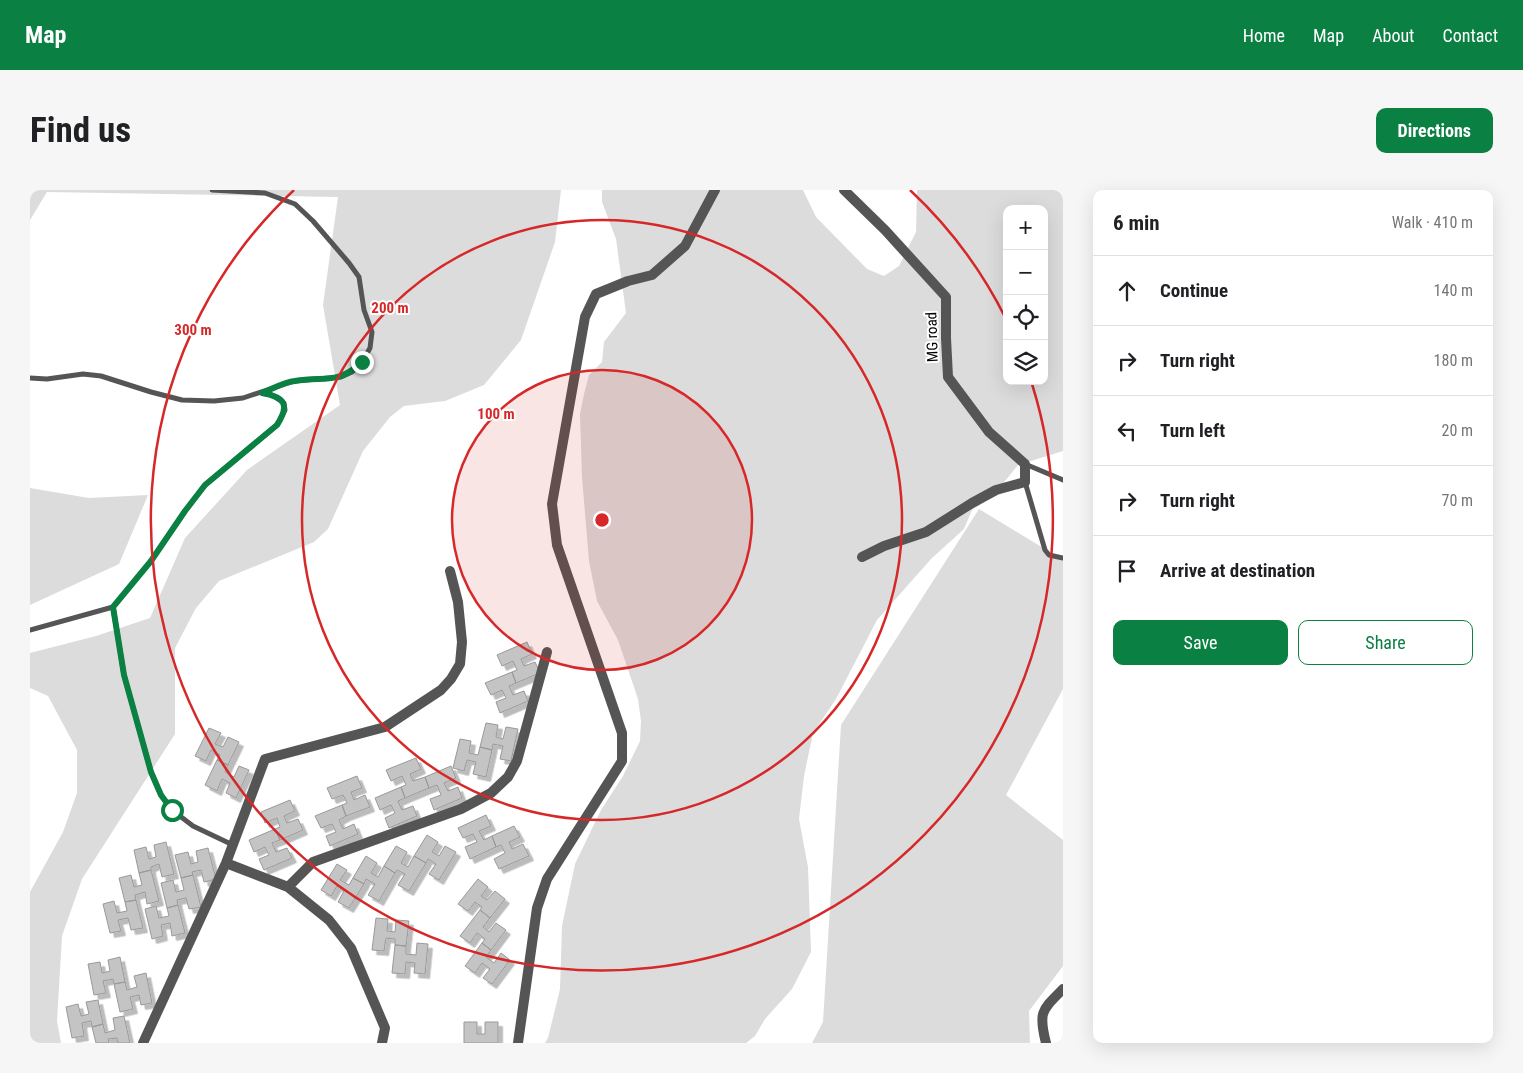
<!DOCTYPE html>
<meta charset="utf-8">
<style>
:root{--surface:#fff;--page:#f6f6f6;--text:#202124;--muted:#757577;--line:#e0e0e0;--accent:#0b8043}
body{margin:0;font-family:"Roboto Condensed",sans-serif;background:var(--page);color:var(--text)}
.controls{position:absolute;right:15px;top:15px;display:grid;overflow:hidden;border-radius:10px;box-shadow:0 5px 20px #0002}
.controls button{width:45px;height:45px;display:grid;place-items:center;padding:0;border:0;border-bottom:1px solid var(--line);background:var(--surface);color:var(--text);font:25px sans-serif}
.stop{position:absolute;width:15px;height:15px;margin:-11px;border:4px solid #0b8043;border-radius:50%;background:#fff}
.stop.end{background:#0b8043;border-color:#fff;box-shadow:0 1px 5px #0008}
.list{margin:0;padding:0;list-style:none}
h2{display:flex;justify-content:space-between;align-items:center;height:65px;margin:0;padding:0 20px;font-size:21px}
h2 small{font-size:16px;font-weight:400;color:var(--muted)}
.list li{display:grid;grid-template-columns:32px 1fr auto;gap:15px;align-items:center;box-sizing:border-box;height:70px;padding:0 20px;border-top:1px solid var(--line)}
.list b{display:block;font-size:19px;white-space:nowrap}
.list em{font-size:16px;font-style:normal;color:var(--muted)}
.actions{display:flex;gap:10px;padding:15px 20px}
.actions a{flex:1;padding:11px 0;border:1px solid var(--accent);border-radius:10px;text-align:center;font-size:18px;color:var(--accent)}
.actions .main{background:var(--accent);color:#fff}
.icon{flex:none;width:28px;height:28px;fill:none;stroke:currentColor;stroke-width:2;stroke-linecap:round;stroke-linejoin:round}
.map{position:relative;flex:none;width:1033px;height:853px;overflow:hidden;border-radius:10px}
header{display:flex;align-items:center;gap:30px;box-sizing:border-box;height:70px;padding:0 25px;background:var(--accent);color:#fff}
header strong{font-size:24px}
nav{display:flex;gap:28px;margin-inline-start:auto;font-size:18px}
.intro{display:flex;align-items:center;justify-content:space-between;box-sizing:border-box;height:120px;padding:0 30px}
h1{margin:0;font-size:35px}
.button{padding:12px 22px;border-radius:10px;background:var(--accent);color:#fff;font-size:18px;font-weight:700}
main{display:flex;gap:30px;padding:0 30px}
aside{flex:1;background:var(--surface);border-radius:10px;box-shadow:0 5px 20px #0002}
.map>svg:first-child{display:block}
.green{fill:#dcdcdc;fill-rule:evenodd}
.building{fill:#c4c4c4;stroke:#999;filter:url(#shadow)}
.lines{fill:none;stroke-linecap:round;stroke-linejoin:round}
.service{stroke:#555;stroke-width:5}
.minor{stroke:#555;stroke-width:10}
.route{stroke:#0b8043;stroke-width:6}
.ring{fill:none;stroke:#d62828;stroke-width:2.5}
.labels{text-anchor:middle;stroke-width:4;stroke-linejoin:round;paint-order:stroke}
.street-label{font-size:15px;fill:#000;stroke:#fff}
.centre{fill:#d62828;stroke:#fff;stroke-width:2.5}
.ring-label{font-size:15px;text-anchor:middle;font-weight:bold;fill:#d62828;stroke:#fff;stroke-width:4;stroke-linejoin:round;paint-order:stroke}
</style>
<header>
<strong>Map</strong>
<nav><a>Home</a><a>Map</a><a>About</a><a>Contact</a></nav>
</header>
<div class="intro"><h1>Find us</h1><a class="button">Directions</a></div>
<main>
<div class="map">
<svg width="1033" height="853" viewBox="0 0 1033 853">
<defs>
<filter id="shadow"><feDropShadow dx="4.5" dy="4.5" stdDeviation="0" flood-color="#0004"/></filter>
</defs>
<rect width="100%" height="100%" fill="#fff"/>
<!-- green -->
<path class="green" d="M0,0H531L525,52L491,150L454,195L415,211L374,216L360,227L333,261L298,339L284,352L189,391L166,418L145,458V544L52,689L32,746L27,831L31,853H0V702L33,642L47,603V560L18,506L0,498V463L66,446L120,428L155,348L217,280L310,215L293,115L308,7L17,2L0,30Z
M572,0H773L786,27L837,79L854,86L869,76L886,42L887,0H1033V261L988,275L962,307L942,320L934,339L901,369L847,430L806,509L783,543L774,586L769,629L778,677L781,762L762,799L735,829L725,846L716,853H515L518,848L530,799L532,736L545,674L571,620L593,586L610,551L611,531L608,509L588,450L567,411L559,371L552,287L550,224L554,204L559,185L572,172L574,152L596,123L586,49L572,12ZM977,19H1014V191H977Z
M0,298L59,308L118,305L89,374L0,415Z
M949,319L1033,370V499L976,605L1033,650V776L999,821L1000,853H782L793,832L811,535Z"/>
<!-- building -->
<path class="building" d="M497,452L502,464L491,469L494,476L505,472L510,483L486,493L482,482L487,480L483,471L472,476L467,465Z
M482,482L486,493L479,496L483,505L494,501L498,511L470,523L466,512L476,508L472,500L461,505L455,493Z
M456,533L468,535L466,547L473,549L476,537L488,539L481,571L470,569L473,556L463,554L462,560L450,557Z
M179,538L191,543L185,554L193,557L198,547L209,552L198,575L187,570L190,565L181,560L176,571L165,566Z
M430,549L441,551L439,563L448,565L450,557L462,560L456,587L443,584L446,572L437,570L434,581L423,578Z
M386,568L391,579L380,584L383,591L395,587L399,598L375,608L371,597L376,595L372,586L361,591L356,580Z
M187,570L198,575L195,582L204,587L209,576L219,580L206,608L196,603L200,593L192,589L187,601L175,595Z
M421,576L426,588L414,593L418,601L428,597L432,608L404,620L400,609L411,605L407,595L399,598L395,587Z
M327,586L332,598L321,602L324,610L335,605L340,617L316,626L312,615L317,613L313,605L302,609L297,598Z
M371,597L375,608L368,611L372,620L383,616L387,626L359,638L355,628L365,623L361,615L350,620L345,608Z
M260,610L265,621L254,626L257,633L268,629L273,640L250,650L245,639L250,637L247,628L235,633L231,622Z
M312,615L316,626L309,630L313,639L324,634L328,644L300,656L296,646L306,642L302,634L291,638L285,626Z
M456,625L461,636L449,641L454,650L462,646L466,657L440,669L435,657L447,652L443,644L433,648L428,638Z
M484,636L490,647L479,652L482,659L493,654L499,666L469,679L464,669L475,663L471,655L466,657L462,646Z
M245,639L250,650L242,653L246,662L257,658L262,668L234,680L229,669L239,665L235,657L224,662L219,650Z
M397,645L408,652L402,662L409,666L415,656L426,662L409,690L399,684L406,674L398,669L396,673L384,666Z
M136,652L144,684L132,687L129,674L121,677V680L109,683L104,660L116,657L119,669L126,667L124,655Z
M366,656L377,662L371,673L378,677L384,666L396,673L379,701L368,695L375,684L367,680L365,683L354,676Z
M178,658L186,689L174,692L171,680L162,682L163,685L151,688L145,665L158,662L161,674L168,672L166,661Z
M336,666L347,673L341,683L348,687L354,676L365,683L349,711L338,705L345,694L336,689L334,694L323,688Z
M307,674L317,680L310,690L319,695L323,688L334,694L319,718L308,712L314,701L307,696L301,706L291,700Z
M121,680L129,711L117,714L115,702L105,705L106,710L95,712L89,688L101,685L104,697L112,695L109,683Z
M163,685L171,717L159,719L156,708L147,710L148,715L137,718L131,693L143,690L146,702L154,700L151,688Z
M448,689L458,697L451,706L457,710L465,701L475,709L460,728L450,720L452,717L445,712L438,721L428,714Z
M106,710L113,738L101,740L98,728L88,730L91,741L80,743L73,714L84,711L87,723L97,721L95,712Z
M148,715L155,743L142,746L140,733L131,735L133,746L122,749L115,719L126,716L129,728L139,726L137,718Z
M450,720L460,728L453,737L459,742L466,733L476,740L461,760L452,753L455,749L447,743L440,753L430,746Z
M346,728L358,729L357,741L365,742L366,730L379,731L376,756L365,755V749L356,748L354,761L342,760Z
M387,753L398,754L395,784L384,783L385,773L376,772L375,784L362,783L365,755L376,756V764L386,765Z
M452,753L461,760L456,767L464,773L471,763L480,770L462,794L453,788L460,779L452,773L445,783L435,776Z
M90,767L95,792L84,794L83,789L73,791L76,803L64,805L58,774L70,772L72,783L80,781L78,770Z
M116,783L122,813L111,815L109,805L100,807L103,819L90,822L84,794L95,792L97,800L107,797L104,786Z
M68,810L73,834L62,837L61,831L52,833L54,846L42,848L36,817L48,814L51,826L59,824L56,812Z
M94,826L100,853H88L87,848L78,849L79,853H66L62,837L73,834L75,843L85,840L83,828Z
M434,832H447V844H455V832H468V853H434Z"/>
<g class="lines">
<!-- service -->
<path class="service" d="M0,188L17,189L53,184L71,186L121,202L152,210L184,211L213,208L264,191L311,187L322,182L332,172L340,158L342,142L334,120L329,87L319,73L283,31L265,14L235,3L182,0
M995,274L1033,290
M995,292L1015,360L1019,365L1033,368
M83,417L94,485L121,582L131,605L142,620L163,636L203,655
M0,440L83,417L121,371L155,321L175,295L247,235L255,220L254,213L242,205L232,203"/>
<!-- minor -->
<path class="minor" d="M814,0L855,40L916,107V148L918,187L959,242L995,274V292L966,300L942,313L896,342L854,356L832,367
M196,673L258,697L299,730L321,758L355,838L352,853
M258,697L283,672L431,619L461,603L478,587L487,571L517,462
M113,853L196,673L235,569L355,537L411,500L421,489L430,474L432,452L428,412L420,381
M488,853L507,718L517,689L592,571V543L527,355L522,314L555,127L566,104L598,91L622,85L655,56L685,0
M1016,853C1008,822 1012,820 1033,799"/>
</g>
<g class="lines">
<!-- route -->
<path class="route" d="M142,620L131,605L121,582L94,485L83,417L121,371L155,321L175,295L247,235C260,215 255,207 232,203C242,199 254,192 265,191C295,186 308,195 332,172"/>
</g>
<!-- distance rings -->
<circle cx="572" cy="330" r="150" fill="#d62828" fill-opacity=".12"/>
<g class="ring">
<circle cx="572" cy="330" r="150"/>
<circle cx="572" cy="330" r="300"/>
<path d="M880 0A451 451 0 0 1 976 129M1002 194A451 451 0 1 1 264 0"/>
</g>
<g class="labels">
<!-- street labels -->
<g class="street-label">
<text transform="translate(902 147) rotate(-92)" y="5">MG road</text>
</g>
</g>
<circle cx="572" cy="330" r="8" class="centre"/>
<g class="ring-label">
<text x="360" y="123">200 m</text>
<text x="163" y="145">300 m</text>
<text x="466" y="229">100 m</text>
</g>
</svg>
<div class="controls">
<button>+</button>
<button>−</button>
<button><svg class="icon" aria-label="locate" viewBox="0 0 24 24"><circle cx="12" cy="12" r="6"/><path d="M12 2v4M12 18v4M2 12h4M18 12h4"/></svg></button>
<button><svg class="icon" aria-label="layers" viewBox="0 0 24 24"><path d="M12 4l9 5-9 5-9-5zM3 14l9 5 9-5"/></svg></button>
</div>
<div class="stop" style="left:142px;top:620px"></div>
<div class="stop end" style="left:332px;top:172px"></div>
</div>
<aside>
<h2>6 min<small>Walk · 410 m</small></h2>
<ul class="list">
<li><svg class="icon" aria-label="ahead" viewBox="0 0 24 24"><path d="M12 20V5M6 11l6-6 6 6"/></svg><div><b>Continue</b></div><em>140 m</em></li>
<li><svg class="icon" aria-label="right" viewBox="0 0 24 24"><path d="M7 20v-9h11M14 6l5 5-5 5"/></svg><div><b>Turn right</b></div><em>180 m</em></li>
<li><svg class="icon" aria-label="left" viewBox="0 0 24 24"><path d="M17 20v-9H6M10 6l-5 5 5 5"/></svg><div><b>Turn left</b></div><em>20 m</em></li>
<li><svg class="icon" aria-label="right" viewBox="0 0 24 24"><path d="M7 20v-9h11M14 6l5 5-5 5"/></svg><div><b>Turn right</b></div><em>70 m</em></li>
<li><svg class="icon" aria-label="arrive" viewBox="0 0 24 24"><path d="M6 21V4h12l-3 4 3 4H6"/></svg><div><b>Arrive at destination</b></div></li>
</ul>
<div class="actions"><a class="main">Save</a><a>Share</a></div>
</aside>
</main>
